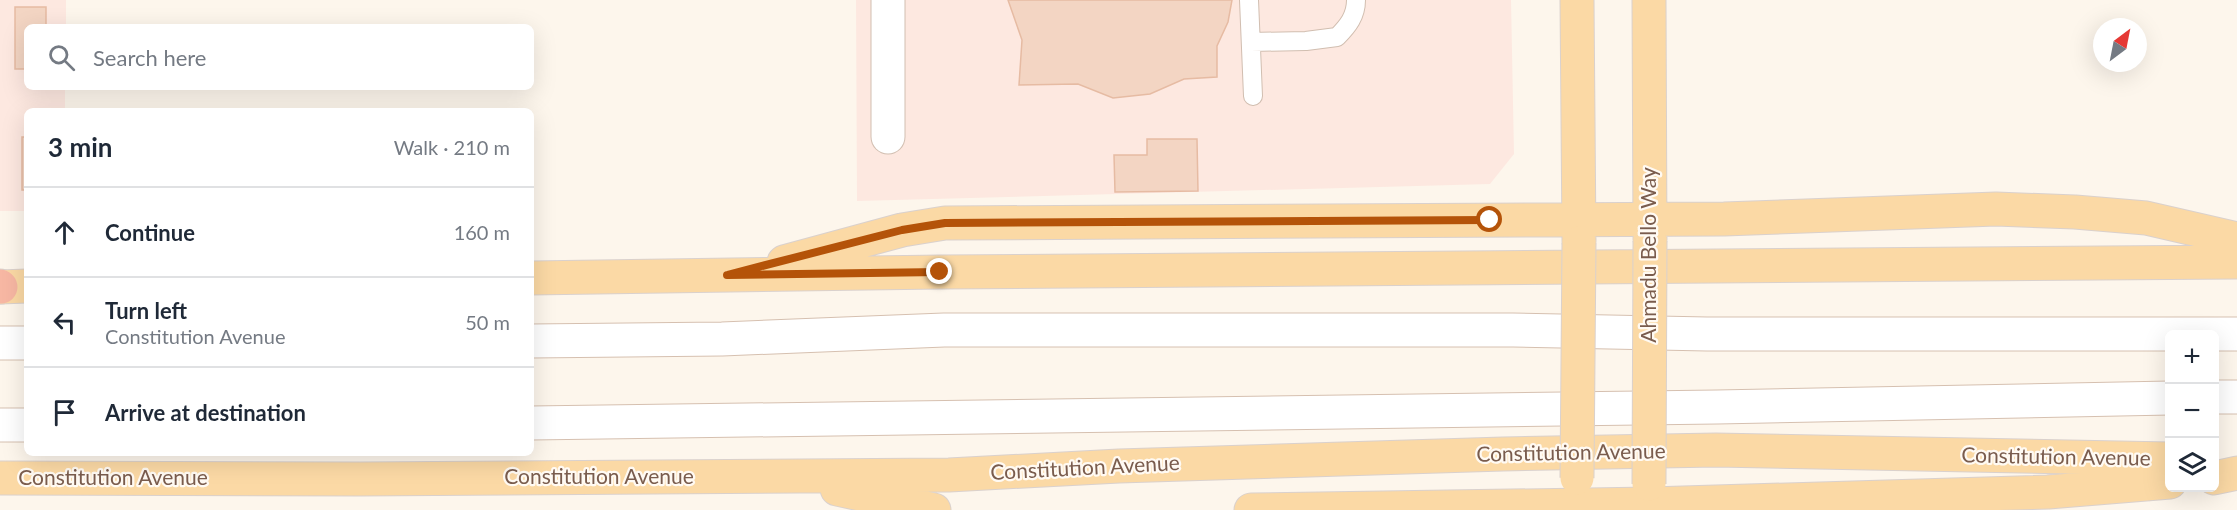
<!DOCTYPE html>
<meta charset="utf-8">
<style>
:root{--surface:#fff;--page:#f2f2f3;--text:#1f2937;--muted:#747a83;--line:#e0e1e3}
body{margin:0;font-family:Lato,sans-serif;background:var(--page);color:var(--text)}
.controls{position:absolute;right:18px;bottom:18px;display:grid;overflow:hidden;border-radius:9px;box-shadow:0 6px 24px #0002}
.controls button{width:54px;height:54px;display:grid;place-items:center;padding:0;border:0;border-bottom:2px solid var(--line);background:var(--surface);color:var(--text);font:30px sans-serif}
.compass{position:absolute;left:2093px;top:18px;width:54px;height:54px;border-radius:50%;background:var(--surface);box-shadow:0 6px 24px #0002;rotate:32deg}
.stop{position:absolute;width:18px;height:18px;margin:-14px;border:4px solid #b45309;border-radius:50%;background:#fff}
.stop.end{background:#b45309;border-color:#fff;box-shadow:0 2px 6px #0008}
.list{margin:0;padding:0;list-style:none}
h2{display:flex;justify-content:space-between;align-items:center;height:78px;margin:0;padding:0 24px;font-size:26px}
h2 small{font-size:20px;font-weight:400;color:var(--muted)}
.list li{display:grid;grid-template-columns:39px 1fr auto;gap:18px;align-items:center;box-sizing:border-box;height:90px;padding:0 24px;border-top:2px solid var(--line)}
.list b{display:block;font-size:22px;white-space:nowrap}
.list p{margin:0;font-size:20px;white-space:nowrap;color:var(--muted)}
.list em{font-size:20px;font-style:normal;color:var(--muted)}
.icon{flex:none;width:33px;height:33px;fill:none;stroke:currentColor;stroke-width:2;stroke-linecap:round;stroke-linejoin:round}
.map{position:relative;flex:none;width:2237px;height:510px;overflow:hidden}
.search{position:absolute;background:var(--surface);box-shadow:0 6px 24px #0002;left:24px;top:24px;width:510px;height:66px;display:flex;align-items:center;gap:15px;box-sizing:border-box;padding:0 21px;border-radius:9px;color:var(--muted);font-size:22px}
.panel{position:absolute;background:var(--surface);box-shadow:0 6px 24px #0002;left:24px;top:108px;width:510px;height:348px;border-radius:9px}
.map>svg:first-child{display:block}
.commercial{fill:#fde8e0}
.building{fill:#f3d5c3;stroke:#e6bba3;stroke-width:1.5}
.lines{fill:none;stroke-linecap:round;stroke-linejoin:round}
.lane-casing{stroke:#d1beb0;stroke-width:20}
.street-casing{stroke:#d1beb0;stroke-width:35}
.secondary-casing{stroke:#d6c0b0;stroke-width:35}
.primary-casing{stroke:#dad1cd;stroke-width:35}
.highway-casing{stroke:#dad1cd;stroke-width:35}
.lane{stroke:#fff;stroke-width:18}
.street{stroke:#fff;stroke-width:33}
.secondary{stroke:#fff;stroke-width:33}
.primary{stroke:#fbd9a5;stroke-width:33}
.highway{stroke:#f7b7a3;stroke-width:33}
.primary-bridge-casing{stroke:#dad1cd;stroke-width:35;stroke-linecap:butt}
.primary-bridge{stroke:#fbd9a5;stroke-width:33}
.route{stroke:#b45309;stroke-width:8}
.labels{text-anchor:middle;stroke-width:4.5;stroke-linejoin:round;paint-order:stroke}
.street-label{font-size:21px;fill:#7a5c4d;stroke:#fffaf3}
</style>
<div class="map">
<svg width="2237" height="510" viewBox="0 0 2237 510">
<rect width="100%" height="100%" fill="#fdf6ec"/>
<!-- commercial -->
<path class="commercial" d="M0,0H66V27H27V87H65V111H27V211H0Z
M856,0H1511L1514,154L1490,184L857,201Z"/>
<!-- building -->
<path class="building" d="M1008,0H1232L1228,22L1217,46V77L1184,79L1150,94L1113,98L1078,84L1019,85L1022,40Z
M15,7H46V27H27V69H15Z
M22,137H27V190H22Z
M1147,139H1197L1198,191L1115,192L1114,155H1147Z"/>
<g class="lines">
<!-- lane casing -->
<g class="lane-casing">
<path id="lane" d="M1249,0L1253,96
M1251,42L1306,41L1337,37C1348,26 1356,16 1356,0"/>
</g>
<!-- street casing -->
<g class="street-casing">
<path id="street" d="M888,137V0"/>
</g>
<!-- secondary casing -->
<g class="secondary-casing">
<path id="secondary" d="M531,341L722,339L944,330H1513L1707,334H2237
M0,343H27
M2214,397H2237
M531,423L1717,407L2170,398
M0,425H27"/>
</g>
<!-- primary casing -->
<g class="primary-casing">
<path id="primary" d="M1577,0L1579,241
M1649,0L1650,239
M784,262L902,230L945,223L1724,219L1996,209L2075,212L2146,218L2237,239
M531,278L940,272L2237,262
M0,287L27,286
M0,478L360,479L949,475L1119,466L1503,454L1716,450L2170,459
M2214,478L2237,473
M837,489L934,510
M1251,510L1650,504L2048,492L2170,482"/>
</g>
<!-- highway casing -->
<g class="highway-casing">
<path id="highway" d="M0,286L1,287"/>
</g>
<!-- lane -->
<use href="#lane" class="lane"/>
<!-- street -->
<use href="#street" class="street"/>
<!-- secondary -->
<use href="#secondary" class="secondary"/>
<!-- primary -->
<use href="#primary" class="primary"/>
<!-- highway -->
<use href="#highway" class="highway"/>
<!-- primary-bridge casing -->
<g class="primary-bridge-casing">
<path id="primary-bridge" d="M1577,478L1579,243
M1649,484L1650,241"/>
</g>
<!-- primary-bridge -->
<use href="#primary-bridge" class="primary-bridge"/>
</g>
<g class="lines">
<!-- route -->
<path class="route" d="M940,272L727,275L902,230L945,223L1490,220"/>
</g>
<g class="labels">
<!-- street labels -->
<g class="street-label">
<text transform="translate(1649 255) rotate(-90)" y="7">Ahmadu Bello Way</text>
<text transform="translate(1571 453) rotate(-1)" y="7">Constitution Avenue</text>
<text transform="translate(2056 457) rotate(1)" y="7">Constitution Avenue</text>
<text transform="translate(1085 468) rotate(-3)" y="7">Constitution Avenue</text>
<text x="599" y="484">Constitution Avenue</text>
<text x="113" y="485">Constitution Avenue</text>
</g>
</g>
</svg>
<div class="controls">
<button>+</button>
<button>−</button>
<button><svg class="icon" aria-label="layers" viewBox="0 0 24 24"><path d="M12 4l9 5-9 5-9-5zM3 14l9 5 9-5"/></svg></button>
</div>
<svg class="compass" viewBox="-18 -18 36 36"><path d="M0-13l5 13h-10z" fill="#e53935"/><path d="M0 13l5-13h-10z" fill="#747a83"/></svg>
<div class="stop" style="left:1490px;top:220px"></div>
<div class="stop end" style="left:940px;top:272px"></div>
<div class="search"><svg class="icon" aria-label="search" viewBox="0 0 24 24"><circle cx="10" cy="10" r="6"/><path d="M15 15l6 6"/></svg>Search here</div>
<section class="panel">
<h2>3 min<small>Walk · 210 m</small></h2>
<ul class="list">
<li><svg class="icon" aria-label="ahead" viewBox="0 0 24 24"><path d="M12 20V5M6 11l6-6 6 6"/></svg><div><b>Continue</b></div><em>160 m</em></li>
<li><svg class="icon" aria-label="left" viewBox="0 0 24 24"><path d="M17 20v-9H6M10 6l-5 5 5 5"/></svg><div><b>Turn left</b><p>Constitution Avenue</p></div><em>50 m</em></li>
<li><svg class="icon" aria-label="arrive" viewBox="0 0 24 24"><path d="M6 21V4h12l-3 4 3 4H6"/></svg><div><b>Arrive at destination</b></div></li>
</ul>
</section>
</div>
